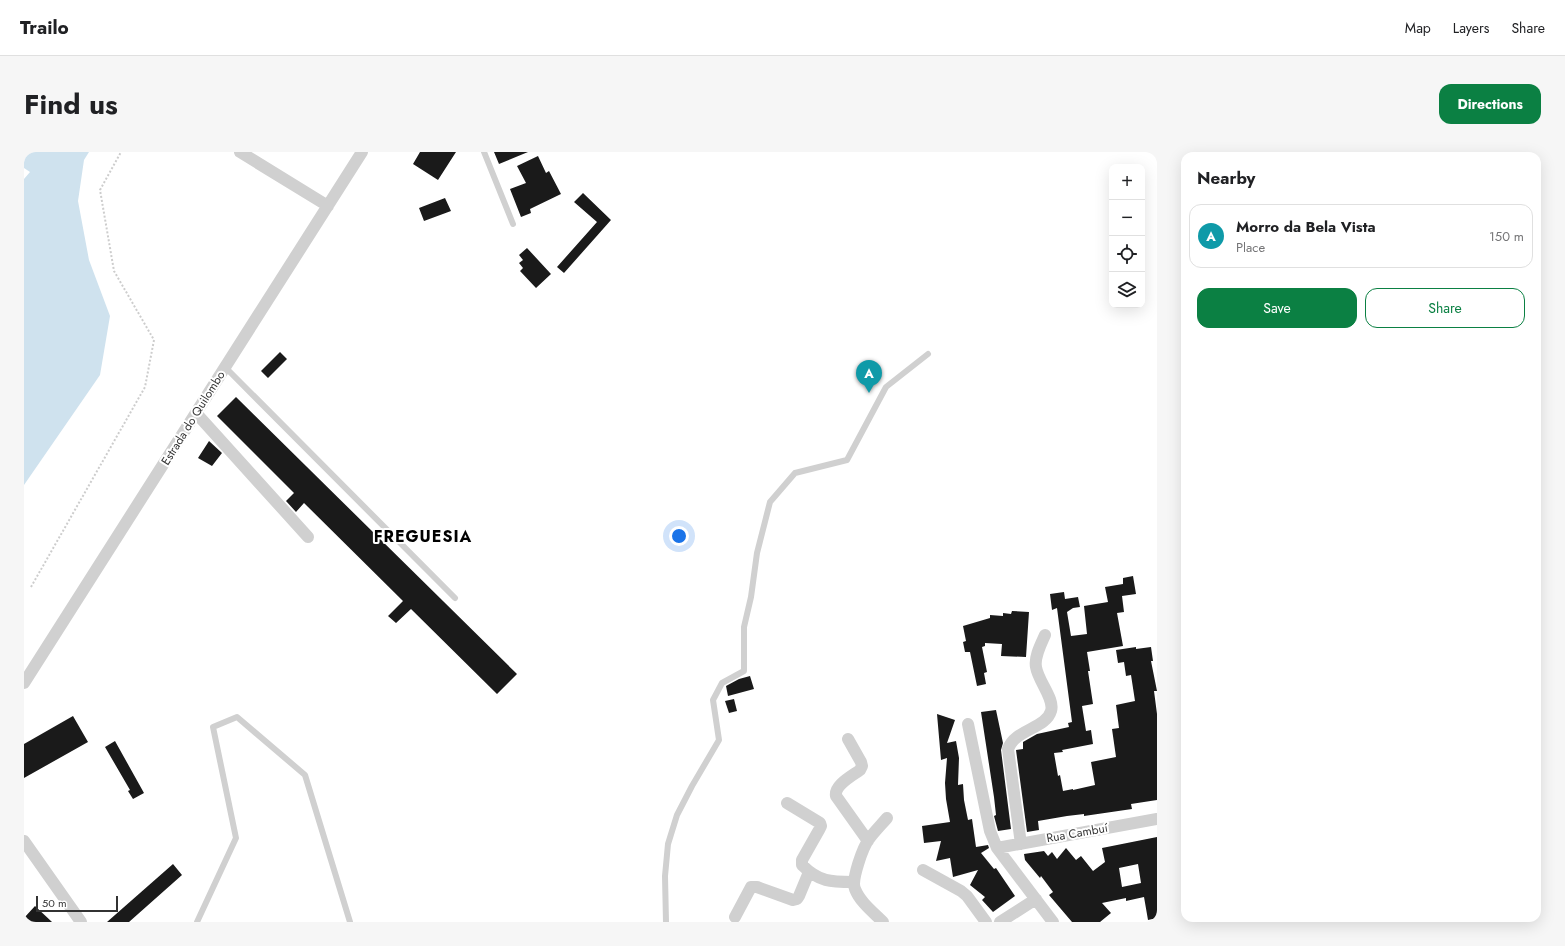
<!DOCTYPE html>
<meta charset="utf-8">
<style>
:root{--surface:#fff;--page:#f6f6f6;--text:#202124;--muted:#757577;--line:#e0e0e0;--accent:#0b8043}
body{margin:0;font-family:Jost,sans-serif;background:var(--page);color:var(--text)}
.controls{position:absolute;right:12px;top:12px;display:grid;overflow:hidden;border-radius:8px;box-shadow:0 4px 16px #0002}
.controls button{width:36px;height:36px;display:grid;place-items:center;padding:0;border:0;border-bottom:1px solid var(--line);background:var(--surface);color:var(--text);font:20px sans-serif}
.scale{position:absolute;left:12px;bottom:10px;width:82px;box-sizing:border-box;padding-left:4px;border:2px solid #333;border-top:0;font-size:11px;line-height:14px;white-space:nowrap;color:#333;-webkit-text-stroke:3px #fff;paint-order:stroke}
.you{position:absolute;left:655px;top:384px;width:14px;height:14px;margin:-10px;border:3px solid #fff;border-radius:50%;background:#1a73e8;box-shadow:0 0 0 6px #1a73e833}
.badge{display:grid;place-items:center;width:26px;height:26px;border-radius:50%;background:var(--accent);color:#fff;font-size:13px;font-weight:700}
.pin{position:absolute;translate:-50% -33px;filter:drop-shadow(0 1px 2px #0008)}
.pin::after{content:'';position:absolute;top:21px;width:14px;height:12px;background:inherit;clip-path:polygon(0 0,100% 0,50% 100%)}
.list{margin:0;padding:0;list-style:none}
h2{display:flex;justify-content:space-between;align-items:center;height:52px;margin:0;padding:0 16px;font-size:17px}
h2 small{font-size:13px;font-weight:400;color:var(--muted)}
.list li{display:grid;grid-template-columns:26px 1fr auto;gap:12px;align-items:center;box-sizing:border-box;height:64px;margin:0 8px 8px;padding:0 8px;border:1px solid var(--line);border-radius:12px}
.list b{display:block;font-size:15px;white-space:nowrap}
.list p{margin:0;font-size:13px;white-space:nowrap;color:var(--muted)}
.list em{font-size:13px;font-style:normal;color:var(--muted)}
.actions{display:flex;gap:8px;padding:12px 16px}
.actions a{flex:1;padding:9px 0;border:1px solid var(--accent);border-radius:12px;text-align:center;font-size:14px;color:var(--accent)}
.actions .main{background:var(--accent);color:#fff}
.icon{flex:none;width:22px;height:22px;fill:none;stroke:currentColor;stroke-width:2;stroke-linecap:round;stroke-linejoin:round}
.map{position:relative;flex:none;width:1133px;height:770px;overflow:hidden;border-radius:12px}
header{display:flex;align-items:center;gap:24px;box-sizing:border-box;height:56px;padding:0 20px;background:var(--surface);border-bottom:1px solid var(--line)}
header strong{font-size:19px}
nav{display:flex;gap:22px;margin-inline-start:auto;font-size:14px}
.intro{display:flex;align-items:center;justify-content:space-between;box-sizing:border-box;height:96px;padding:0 24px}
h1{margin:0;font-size:28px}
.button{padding:10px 18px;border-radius:12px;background:var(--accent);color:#fff;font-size:14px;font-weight:700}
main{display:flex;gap:24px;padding:0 24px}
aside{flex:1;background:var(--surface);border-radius:12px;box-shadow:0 4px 16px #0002}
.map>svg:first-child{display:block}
.water{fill:#cfe2ee}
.building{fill:#1a1a1a;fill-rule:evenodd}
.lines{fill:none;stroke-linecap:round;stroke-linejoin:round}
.path{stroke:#cdcdcd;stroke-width:2;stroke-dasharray:2 2;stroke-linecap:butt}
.service{stroke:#d0d0d0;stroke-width:6}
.minor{stroke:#d0d0d0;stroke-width:12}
.labels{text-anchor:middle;stroke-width:4;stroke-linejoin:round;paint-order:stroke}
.street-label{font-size:12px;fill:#333;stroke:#fff}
.district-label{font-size:16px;font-weight:bold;letter-spacing:1px;fill:#000;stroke:#fff}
</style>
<header>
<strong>Trailo</strong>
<nav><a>Map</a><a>Layers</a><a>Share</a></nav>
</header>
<div class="intro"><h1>Find us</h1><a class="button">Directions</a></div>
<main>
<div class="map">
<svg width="1133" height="770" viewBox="0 0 1133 770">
<rect width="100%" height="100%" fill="#fff"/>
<!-- water -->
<path class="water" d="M0,0H65L60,8L54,49L65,108L86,164L76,223L0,333V27L6,20L0,16Z"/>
<!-- building -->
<path class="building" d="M396,0H432L414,28L389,12Z
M470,0H504L475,12Z
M514,4L522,21L525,19L537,42L506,57L507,61L497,65L486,37L502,31L493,14Z
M559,41L587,68L540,121L533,115L573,70L550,50Z
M421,46L427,59L400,69L395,56Z
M503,96L527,122L512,136L496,119L499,116L495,111L499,108L495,103Z
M256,200L263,207L244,226L237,219Z
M212,245L493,522L473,542L387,457L372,471L364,464L379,449L280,351L272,360L262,349L270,341L193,264Z
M185,289L198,301L188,314L174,306Z
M1109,424L1112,442L1098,444L1100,460L1093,461L1099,494L1063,500L1066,519H1064L1069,552L1058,554L1062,579L1067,578L1069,592L1038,598L1039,600L1030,601L1034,624L1036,623L1039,639L1049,637V638L1071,633L1067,610L1092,605L1088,577L1095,576L1092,553L1111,549L1107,523L1102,524L1100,510L1094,511L1092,498L1112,495V497L1127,495L1129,509H1127L1133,539H1130L1133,562V648L1107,652L1108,657L1060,664V662L1043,664L1014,669L1015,678L1003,680L992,598L999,597V590L1013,582L1045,575L1044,571L1048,570L1033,456L1028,458L1026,442L1040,440L1041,447L1054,445L1056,455L1049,456L1043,460L1047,484L1063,482L1060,454L1084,450L1081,435L1099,432V426Z
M988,459L1005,460L1002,505L977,504L978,492L961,491V494L958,495L963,520L960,521L962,532L953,534L946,500H941L939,490L942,489L939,474L966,466V463L979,464V461L987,462Z
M726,524L730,537L704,544L702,534L715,527Z
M710,547L713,559L705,561L701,549Z
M972,558L979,591L977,598L987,677L974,679L970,664L972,663L970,645L957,560Z
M913,562L931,568L923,591L932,589L935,606L934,633L939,632L940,648L944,668L948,667L952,695L964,693L965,696L957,701L970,717L972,716L991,744L969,760L958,748L961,745L946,733L954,718L929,725L926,706L912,709L917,689L900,691L898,674L926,670L922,647L921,631L923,606L917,608Z
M49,564L64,590L0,626V592Z
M91,589L120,641L109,647L104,639L106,638L81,595Z
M1133,685V766L1124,768L1120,745L1102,749V746L1078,751L1087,761L1076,770H1048L1025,743L1029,740L1017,724L1016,726L1001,708L1000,702L1020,699L1024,704L1028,700L1033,707L1042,696L1052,708L1057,704L1069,719L1081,710L1078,696ZM1114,712L1117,731L1098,735L1095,716Z
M149,712L158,723L105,770H83Z
M11,754L28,770H0V766Z"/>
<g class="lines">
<!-- path -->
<path class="path" d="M7,435L121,235L130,188L90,119L76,38L97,0"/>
<!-- service -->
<path class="service" d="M460,0L489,72
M201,215L431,446
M173,770L212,686L189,575L213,565L281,623L326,770
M642,770L641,724L644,692L653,663L668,634L695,588L689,548L698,531L720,519V475L727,445L733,401L746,350L771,321L823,308L862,235L904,202"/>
<!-- minor -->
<path class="minor" d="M216,0L304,54
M172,261L284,385
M0,531L338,0
M944,572L966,679L973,696L1029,770
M824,587L837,610L838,614L836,618C828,624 810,633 812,644L844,689
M763,651L796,671L797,674L795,678L778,708V713C795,730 807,730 829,730
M0,689L57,770
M997,692L984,597C991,577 1022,577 1027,559C1031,547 1014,529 1012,515C1010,505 1017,492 1021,483
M973,696L1133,667
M899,718L937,739L943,744L962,770
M711,765L727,735H733L769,748L773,747L775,744L785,720
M859,770C849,760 836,750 831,737C827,728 839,695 845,687C850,680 857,673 863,666
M976,770L1012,747"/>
</g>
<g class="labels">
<!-- street labels -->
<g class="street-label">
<text transform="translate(169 266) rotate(-58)" y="4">Estrada do Quilombo</text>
<text transform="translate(1053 681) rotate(-10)" y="4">Rua Cambuí</text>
</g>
<!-- district labels -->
<g class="district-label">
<text x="399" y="390">FREGUESIA</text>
</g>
</g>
</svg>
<div class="controls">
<button>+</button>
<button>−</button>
<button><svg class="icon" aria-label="locate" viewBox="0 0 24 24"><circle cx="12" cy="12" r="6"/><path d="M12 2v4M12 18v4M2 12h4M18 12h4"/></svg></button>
<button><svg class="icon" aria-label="layers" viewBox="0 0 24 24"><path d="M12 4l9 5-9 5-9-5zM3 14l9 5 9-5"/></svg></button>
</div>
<div class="scale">50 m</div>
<div class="you"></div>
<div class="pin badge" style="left:845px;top:241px;background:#0f9aa8">A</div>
</div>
<aside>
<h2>Nearby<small></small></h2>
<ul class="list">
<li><span class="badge" style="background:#0f9aa8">A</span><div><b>Morro da Bela Vista</b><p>Place</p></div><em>150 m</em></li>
</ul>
<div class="actions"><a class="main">Save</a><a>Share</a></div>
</aside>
</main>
